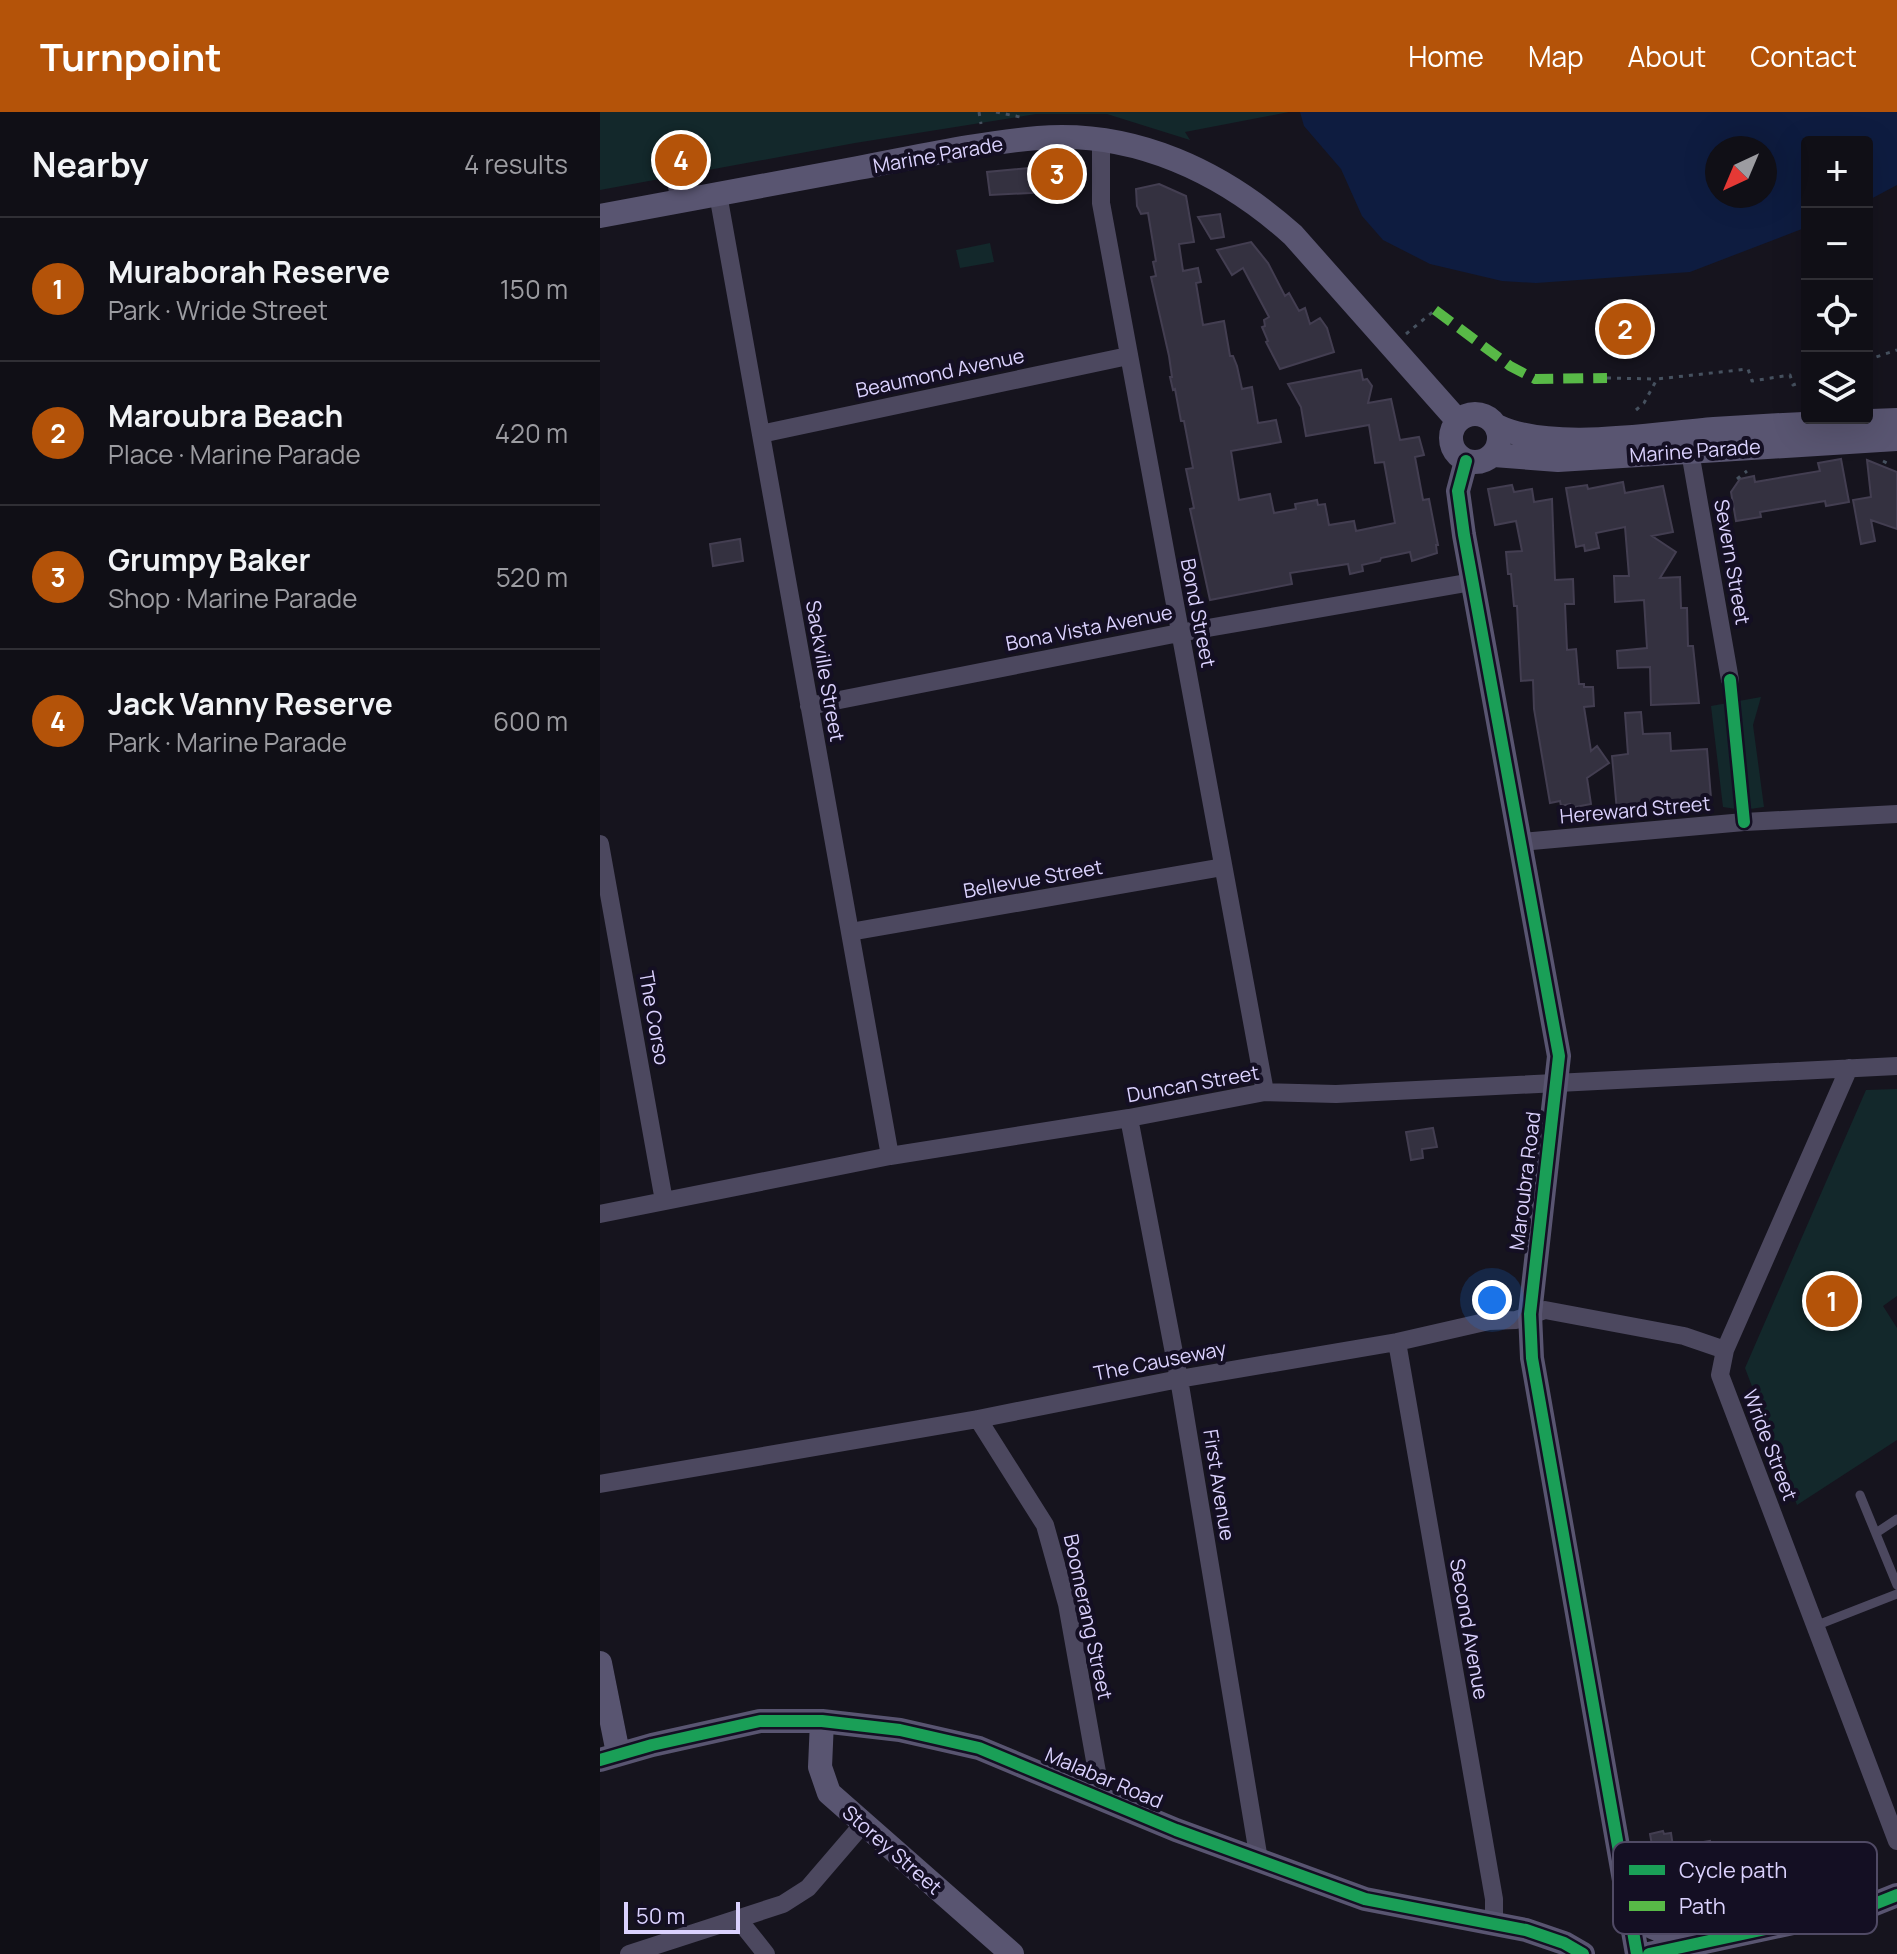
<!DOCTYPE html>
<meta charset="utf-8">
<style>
:root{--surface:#100f16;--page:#19181f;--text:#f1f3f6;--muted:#9c9ca1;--line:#302f35;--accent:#b45309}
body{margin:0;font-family:Manrope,sans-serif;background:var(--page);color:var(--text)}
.controls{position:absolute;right:24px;top:24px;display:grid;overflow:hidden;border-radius:8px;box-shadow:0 8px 32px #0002}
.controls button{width:72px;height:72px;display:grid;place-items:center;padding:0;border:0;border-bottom:2px solid var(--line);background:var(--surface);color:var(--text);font:40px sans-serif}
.compass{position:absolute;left:1105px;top:24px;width:72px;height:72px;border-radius:50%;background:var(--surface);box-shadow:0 8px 32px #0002;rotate:224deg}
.scale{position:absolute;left:24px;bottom:20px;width:116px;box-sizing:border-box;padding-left:8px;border:4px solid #dbd2fe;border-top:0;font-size:22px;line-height:28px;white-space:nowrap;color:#dbd2fe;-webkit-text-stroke:6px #140f23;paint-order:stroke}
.you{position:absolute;left:892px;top:1188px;width:28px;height:28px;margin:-20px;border:6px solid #fff;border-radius:50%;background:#1a73e8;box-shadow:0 0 0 12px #1a73e833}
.badge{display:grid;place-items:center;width:52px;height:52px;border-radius:50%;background:var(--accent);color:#fff;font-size:26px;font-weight:700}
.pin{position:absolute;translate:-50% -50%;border:4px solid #fff;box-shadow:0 2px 8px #0006}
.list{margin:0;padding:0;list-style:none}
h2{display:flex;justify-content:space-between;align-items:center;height:104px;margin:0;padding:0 32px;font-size:34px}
h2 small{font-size:26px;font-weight:400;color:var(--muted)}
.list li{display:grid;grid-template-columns:52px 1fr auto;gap:24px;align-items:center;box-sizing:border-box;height:144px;padding:0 32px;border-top:2px solid var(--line)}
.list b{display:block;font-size:30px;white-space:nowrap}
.list p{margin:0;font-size:26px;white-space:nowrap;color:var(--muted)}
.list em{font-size:26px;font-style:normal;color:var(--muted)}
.icon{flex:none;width:44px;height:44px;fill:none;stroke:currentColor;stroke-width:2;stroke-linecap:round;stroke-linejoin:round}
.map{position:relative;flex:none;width:1297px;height:1842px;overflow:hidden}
header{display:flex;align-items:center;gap:48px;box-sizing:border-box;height:112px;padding:0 40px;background:var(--accent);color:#fff}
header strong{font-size:38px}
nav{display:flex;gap:44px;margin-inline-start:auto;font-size:28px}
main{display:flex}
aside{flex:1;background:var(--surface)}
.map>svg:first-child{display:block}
.green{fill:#13282b}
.water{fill:#0e1c40;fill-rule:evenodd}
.building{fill:#343140;stroke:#433e51;stroke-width:2}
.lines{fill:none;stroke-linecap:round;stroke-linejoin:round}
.path{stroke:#46515f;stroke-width:3;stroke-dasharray:4 6;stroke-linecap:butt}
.lane{stroke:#4c485f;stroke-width:9}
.street{stroke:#4c485f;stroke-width:18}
.secondary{stroke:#595571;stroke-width:24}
.quiet{stroke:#58b947;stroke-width:10;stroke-dasharray:20 10;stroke-linecap:butt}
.cycleway-casing{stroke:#140f23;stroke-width:17}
.cycleway{stroke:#1a9f57;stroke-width:12}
.labels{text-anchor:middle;stroke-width:8;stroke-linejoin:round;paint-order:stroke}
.street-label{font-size:20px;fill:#dbd2fe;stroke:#140f23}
.key{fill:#140f23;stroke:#504a65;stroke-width:2}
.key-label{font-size:22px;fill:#dbd2fe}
</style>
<header>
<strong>Turnpoint</strong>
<nav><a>Home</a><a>Map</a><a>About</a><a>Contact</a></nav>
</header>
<main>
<aside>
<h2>Nearby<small>4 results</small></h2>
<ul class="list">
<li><span class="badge">1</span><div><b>Muraborah Reserve</b><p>Park · Wride Street</p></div><em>150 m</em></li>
<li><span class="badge">2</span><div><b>Maroubra Beach</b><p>Place · Marine Parade</p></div><em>420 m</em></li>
<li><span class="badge">3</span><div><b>Grumpy Baker</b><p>Shop · Marine Parade</p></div><em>520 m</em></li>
<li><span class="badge">4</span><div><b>Jack Vanny Reserve</b><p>Park · Marine Parade</p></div><em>600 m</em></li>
</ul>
</aside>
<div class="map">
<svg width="1297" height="1842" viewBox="0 0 1297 1842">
<rect width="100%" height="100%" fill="#16141e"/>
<!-- green -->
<path class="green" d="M0,0H689L585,20L590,28L507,2H436L255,31L0,78Z
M390,131L394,150L360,156L356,138Z
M1161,585L1153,613L1164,695L1143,698L1123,695L1111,594Z
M1297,977V1184L1283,1194L1297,1216V1328L1197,1393L1145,1256L1266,978Z"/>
<!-- water -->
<path class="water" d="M700,0H1297V73L1267,89V30H1207V115L1090,160L936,171L902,169L830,152L783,128L762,104L741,57L704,14ZM1117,36H1165V84H1117Z"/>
<!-- building -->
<path class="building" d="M461,53L467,88L452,90L450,80L390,83L387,60Z
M559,72L586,84L594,130L579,132L583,159L598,156L601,170L596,171L603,213L624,209L630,244H633L637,254L642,277L652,275L658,311L676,308L681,330L631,339L639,388L670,382L674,401L696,397L695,392L717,388L718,393L725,392L729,413L754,409L756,419L795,411L784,350L775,351L769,313L706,324L701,295L688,272L761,258L763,268L767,267L772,274L768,291L791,287L800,328L819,325L824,343L815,345L823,388L829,387L838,433H836L837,441L812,449L810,440L781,446L780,449L762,453L763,459L750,462L748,452L690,461L692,472L610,488L590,397L594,396L586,357L593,356L584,309H581L575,277L573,278L570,265H572L569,244L551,165L556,164L553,150L556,149L548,101L541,102L537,94L536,77Z
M620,102L624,125L611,127L598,105Z
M651,130L668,151L685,184L689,181L699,199L705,196L710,212L720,206L727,216L734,240L680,257L666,230L668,229L662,215L665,214L664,208L669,205L643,156L632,163L617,138Z
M1241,347L1249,390L1226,394L1225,389L1160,400L1161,405L1136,409L1131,380L1140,367L1154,364L1155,370L1220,359L1218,351Z
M1267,348L1297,360V417L1271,408L1275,429L1261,432L1253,388L1271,385Z
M1023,370L1025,381L1063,374L1073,420L1052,424L1076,440L1060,466L1080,465L1081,496H1087L1088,534H1093L1099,591L1051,593L1050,555L1018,556L1017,539L1047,536L1044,488L1015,490L1014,464H1029L1025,415L996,421L999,436L985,439L984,433L976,435L966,376L987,373L988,377Z
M912,373L914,380L932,377L934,390L952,387L955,468L973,467L974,492H965L967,538L976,537L979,572H984V575H993L994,594L984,595L991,639L997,634L1009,651L987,666L991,692L970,696V692L961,694L960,689L950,691L934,597L933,568L921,569L917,494H914L911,462H908L906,440L922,439L916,409L895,413L888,377Z
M140,427L143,449L113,454L110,432Z
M1041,600L1043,622L1070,621L1071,639L1107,637L1111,686L1050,690L1051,697L1017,699L1012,644L1028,642L1025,601Z
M833,1016L837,1035L822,1037L823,1046L811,1048L806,1020Z
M1063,1719L1064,1722L1071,1721L1073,1735L1110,1729L1117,1768L1113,1769L1114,1774L1061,1784L1050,1722Z"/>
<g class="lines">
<!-- path -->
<path class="path" d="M379,0L381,12
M396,0L420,5
M806,222L835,198
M1267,248L1297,238
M1007,266L1057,267
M1036,298L1044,291L1057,267L1148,257L1152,269L1190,263L1193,273L1207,268
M1283,349L1289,352
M1137,367L1147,359
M1119,386V392
M1121,406L1123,417"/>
<!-- lane -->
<path class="lane" d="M71,65L75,90
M1260,1383L1297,1473
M1276,1421L1297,1407
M1215,1514L1297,1482"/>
<!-- street -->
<path class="street" d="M501,29V91L665,980
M118,82L290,1044
M161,322L528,244
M1090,340L1130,568
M209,594L579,521L872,470
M921,730L1144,710L1297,702
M0,732L64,1089
M250,820L623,755
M1249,956L1125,1238L1120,1263L1297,1729
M529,1006L579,1267L659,1748
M0,1102L290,1044L529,1006L665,980L736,982L1297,954
M797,1230L894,1787V1811
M378,1307L445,1413L467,1492L497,1660L491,1684
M0,1372L378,1307L579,1267L797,1230L889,1209L916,1208L945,1198L1084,1224L1125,1238
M138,1807L166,1842
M29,1842L183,1792L208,1776L263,1712"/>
<!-- secondary -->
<path class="secondary" d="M0,104C86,88 172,72 258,56C317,45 378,31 438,26C535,18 623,60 693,123L858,309
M851 326a24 24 0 1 1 48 0a24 24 0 1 1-48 0Z
M897,314C951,340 1052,322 1114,317C1175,313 1236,310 1297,308
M894,343L958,348L1297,327
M866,349L858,379L864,423L959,944L930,1202L932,1246L1037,1842
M0,1551L18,1641
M222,1609L220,1655L229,1681L412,1842
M0,1648L52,1633L160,1609H222L300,1618L379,1636L576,1718L765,1787L926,1818L964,1831L983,1842
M1030,1792C1056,1827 1062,1817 1100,1822
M1049,1842L1267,1795L1297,1783"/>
<!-- quiet -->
<path class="quiet" d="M835,198L910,254L935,267L1007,266"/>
<!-- cycleway casing -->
<g class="cycleway-casing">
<path id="cycleway" d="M866,349L858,379L864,423L959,944L930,1202L932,1246L1037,1842
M1130,568L1144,710
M0,1648L52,1633L160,1609H222L300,1618L379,1636L576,1718L765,1787L926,1818L964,1831L983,1842
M1049,1842L1267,1795L1297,1783"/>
</g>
<!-- cycleway -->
<use href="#cycleway" class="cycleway"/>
</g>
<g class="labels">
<!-- street labels -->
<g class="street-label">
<text transform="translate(338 43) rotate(-10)" y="7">Marine Parade</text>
<text transform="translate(340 261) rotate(-12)" y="7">Beaumond Avenue</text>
<text transform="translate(1095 339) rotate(-4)" y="7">Marine Parade</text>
<text transform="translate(1132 450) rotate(80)" y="7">Severn Street</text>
<text transform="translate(598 501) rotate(79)" y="7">Bond Street</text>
<text transform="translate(489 516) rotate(-11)" y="7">Bona Vista Avenue</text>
<text transform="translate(225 559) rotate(80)" y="7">Sackville Street</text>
<text transform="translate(1035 698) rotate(-5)" y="7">Hereward Street</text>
<text transform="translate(433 767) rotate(-10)" y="7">Bellevue Street</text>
<text transform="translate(54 906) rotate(80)" y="7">The Corso</text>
<text transform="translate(593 972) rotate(-10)" y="7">Duncan Street</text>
<text transform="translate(925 1069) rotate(-83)" y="7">Maroubra Road</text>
<text transform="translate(560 1249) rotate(-11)" y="7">The Causeway</text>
<text transform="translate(1170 1333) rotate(69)" y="7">Wride Street</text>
<text transform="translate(619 1373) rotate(81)" y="7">First Avenue</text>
<text transform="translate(488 1505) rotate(78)" y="7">Boomerang Street</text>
<text transform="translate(869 1517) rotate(80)" y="7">Second Avenue</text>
<text transform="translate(504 1666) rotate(23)" y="7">Malabar Road</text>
<text transform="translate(292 1738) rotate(41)" y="7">Storey Street</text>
</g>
</g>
<!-- legend -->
<rect x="1013" y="1730" width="264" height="92" rx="12" class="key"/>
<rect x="1029" y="1753" width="36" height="10" fill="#1a9f57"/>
<rect x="1029" y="1789" width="36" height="10" fill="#58b947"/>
<g class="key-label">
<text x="1079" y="1766">Cycle path</text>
<text x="1079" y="1802">Path</text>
</g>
</svg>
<div class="controls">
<button>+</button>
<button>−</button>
<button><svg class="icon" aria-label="locate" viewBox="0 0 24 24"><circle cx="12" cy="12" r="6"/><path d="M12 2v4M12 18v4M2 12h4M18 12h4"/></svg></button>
<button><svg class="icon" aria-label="layers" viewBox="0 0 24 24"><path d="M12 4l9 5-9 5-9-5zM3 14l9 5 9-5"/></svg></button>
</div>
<svg class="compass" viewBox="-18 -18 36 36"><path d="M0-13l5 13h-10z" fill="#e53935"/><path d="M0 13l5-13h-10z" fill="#9c9ca1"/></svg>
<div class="scale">50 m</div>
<div class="you"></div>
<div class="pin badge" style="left:1232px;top:1189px">1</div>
<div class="pin badge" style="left:1025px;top:217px">2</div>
<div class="pin badge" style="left:457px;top:62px">3</div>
<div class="pin badge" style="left:81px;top:48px">4</div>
</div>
</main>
